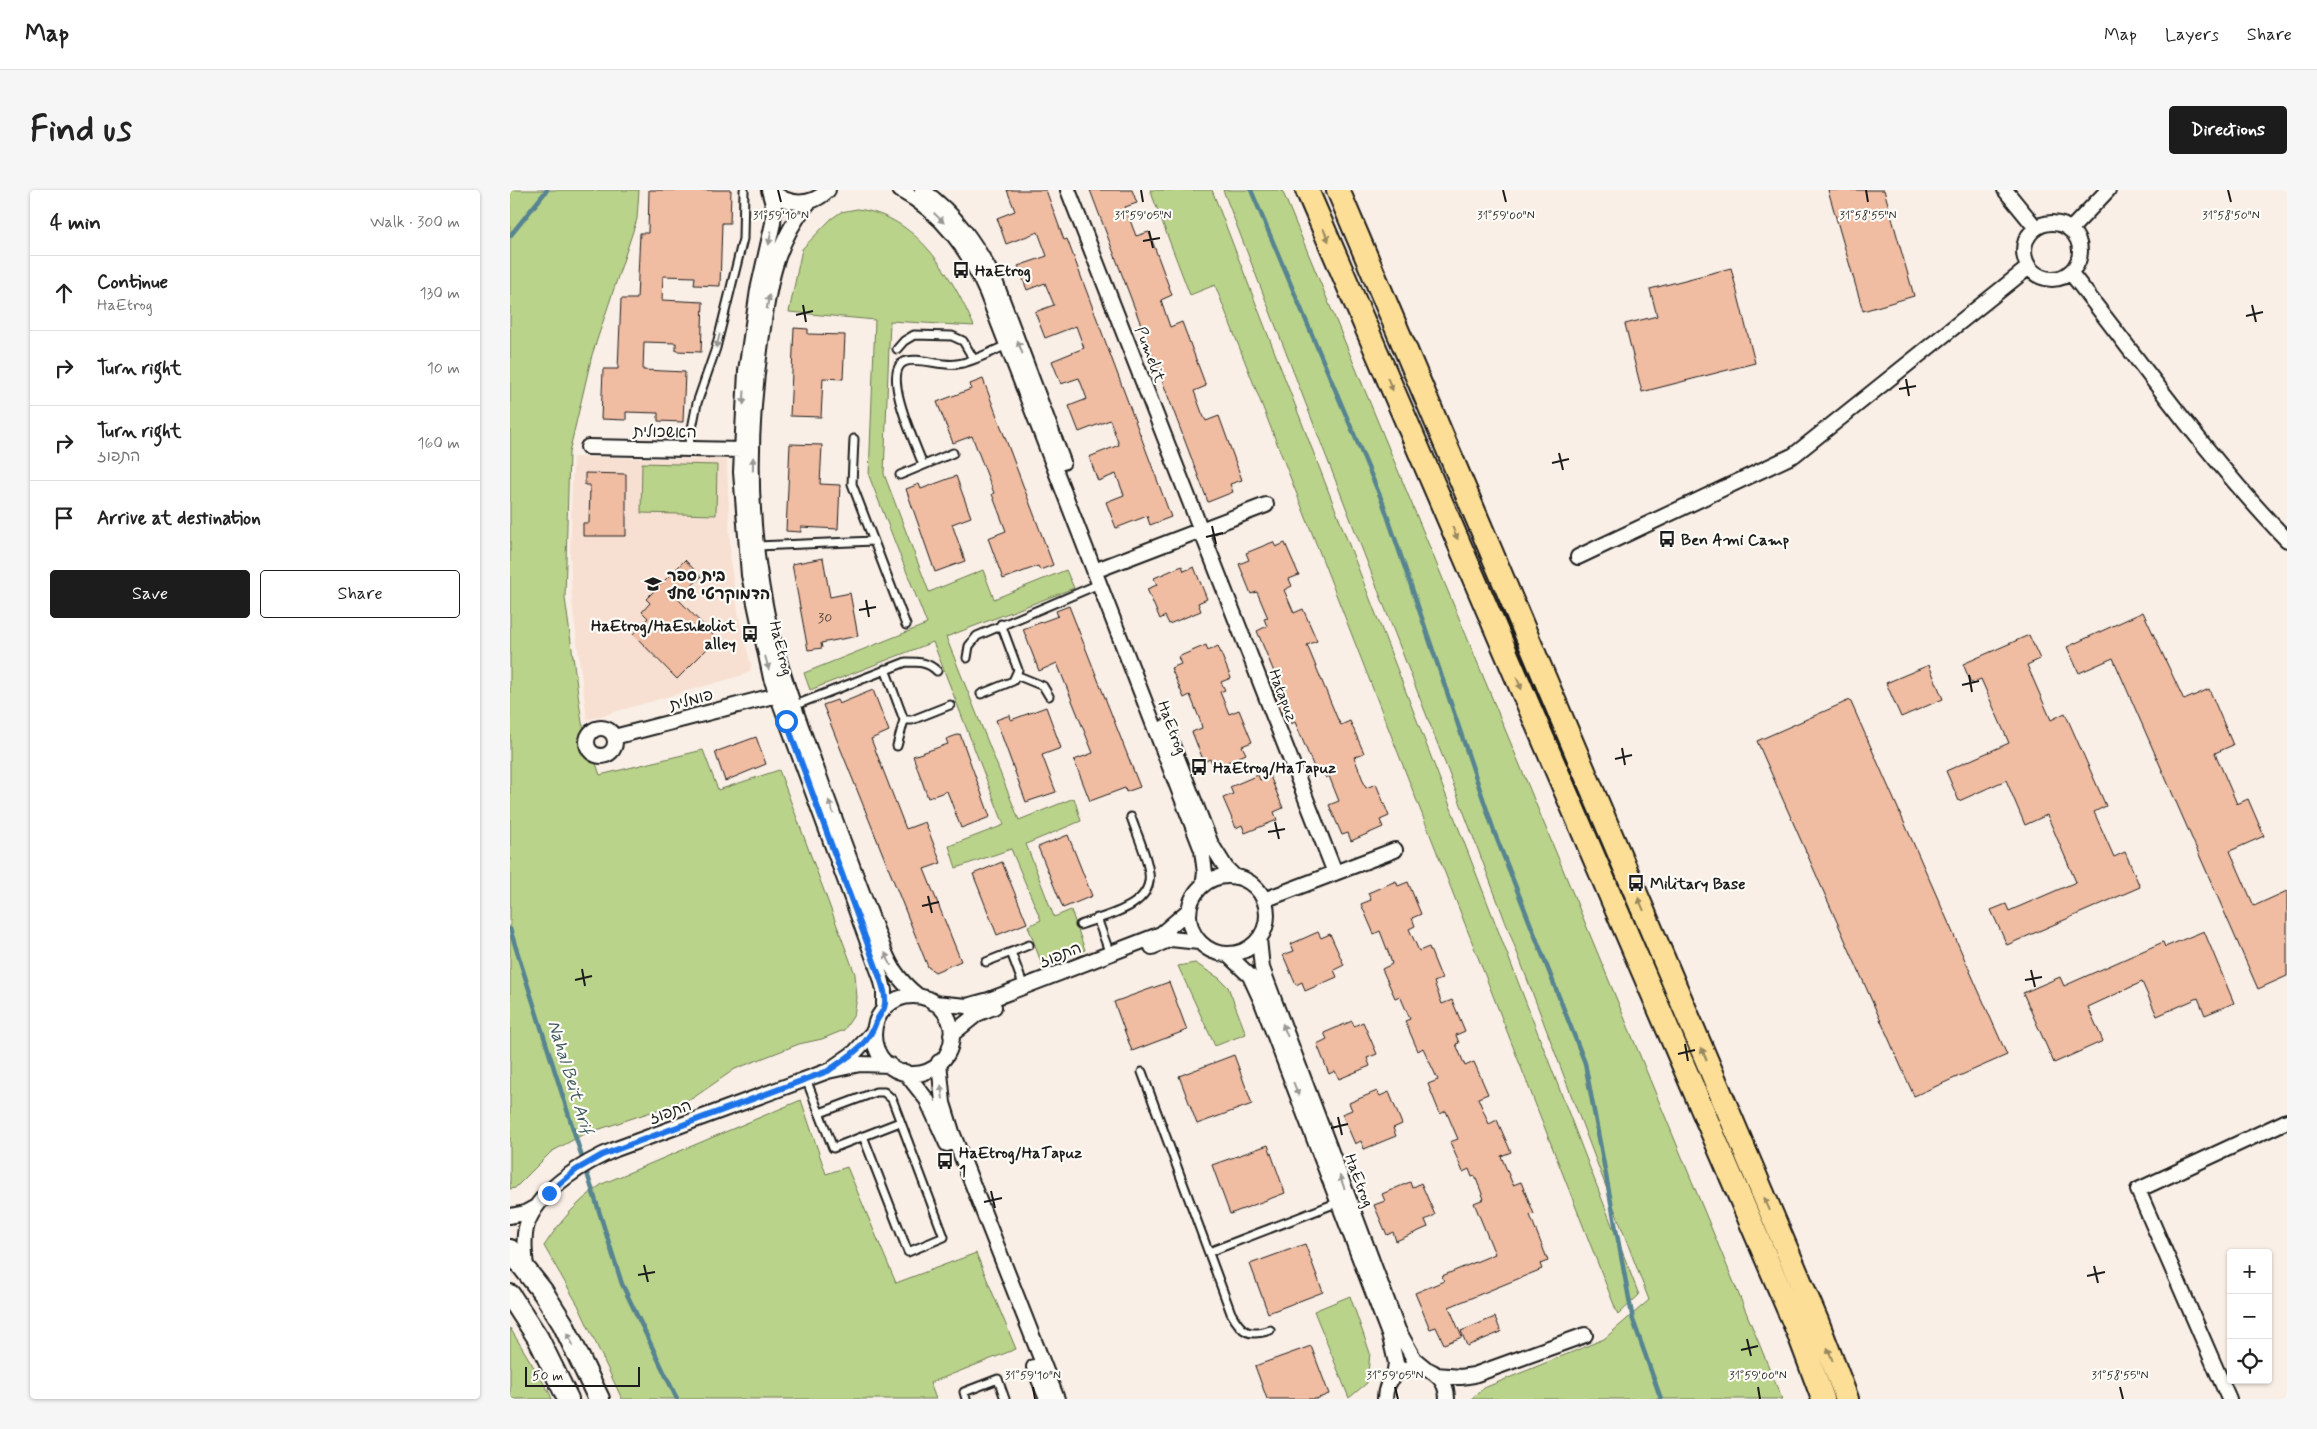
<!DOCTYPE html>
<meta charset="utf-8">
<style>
:root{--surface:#fff;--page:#f6f6f6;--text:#222;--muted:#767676;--line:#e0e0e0;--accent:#1c1c1c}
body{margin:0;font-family:Mynerve,"Playpen Sans Hebrew",sans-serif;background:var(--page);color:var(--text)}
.controls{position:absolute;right:15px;bottom:15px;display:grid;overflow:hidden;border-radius:5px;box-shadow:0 1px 4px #0004}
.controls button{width:45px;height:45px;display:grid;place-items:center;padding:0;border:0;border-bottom:1px solid var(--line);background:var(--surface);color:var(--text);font:25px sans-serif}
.scale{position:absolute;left:15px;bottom:12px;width:115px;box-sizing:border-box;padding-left:5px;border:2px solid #1c1c1c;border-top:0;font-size:14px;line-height:18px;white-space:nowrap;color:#1c1c1c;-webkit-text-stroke:4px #fdfcf7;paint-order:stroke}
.stop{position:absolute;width:15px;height:15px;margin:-11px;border:4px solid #1a73e8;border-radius:50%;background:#fff}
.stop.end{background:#1a73e8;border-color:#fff;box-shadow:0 1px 5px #0008}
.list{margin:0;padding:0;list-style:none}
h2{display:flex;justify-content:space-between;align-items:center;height:65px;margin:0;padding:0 20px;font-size:21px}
h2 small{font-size:16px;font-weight:400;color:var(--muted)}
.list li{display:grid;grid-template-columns:32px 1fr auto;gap:15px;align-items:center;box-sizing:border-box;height:75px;padding:0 20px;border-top:1px solid var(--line)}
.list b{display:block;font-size:19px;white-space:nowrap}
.list p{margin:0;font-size:16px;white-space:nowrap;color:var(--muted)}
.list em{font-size:16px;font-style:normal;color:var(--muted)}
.actions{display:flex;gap:10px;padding:15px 20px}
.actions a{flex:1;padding:11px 0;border:1px solid var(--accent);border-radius:5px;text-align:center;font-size:18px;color:var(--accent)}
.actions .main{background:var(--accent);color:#fff}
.icon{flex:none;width:28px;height:28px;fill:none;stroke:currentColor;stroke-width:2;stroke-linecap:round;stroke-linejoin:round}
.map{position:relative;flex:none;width:1777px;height:1209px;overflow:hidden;border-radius:5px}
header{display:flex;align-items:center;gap:30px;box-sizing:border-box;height:70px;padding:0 25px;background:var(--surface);border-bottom:1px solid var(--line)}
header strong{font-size:24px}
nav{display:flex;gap:28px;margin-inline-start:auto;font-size:18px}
.intro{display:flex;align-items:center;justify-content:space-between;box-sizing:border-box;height:120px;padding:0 30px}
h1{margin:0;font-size:35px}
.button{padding:12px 22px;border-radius:5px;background:var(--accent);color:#fff;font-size:18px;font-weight:700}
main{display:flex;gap:30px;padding:0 30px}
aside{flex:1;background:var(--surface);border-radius:5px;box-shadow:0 1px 4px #0004}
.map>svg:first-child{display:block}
.built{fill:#f7e0d2}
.green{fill:#bad38a;stroke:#6b7853}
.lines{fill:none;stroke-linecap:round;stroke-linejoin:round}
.stream{stroke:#578491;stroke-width:4.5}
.building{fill:#f0bca2;stroke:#1c1c1c}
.service-casing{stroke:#1c1c1c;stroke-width:11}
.minor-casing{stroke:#1c1c1c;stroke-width:18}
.secondary-casing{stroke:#1c1c1c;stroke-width:24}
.primary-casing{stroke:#1c1c1c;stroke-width:26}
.service{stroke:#fdfcf7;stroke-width:7}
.minor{stroke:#fdfcf7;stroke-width:14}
.secondary{stroke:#fdfcf7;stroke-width:20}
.primary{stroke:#fcde96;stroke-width:22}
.oneway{fill:#989794}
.oneway2{fill:#97875f}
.route{stroke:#1a73e8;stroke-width:6}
.ticks{fill:none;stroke:#1c1c1c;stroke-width:2}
.labels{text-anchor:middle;stroke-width:4.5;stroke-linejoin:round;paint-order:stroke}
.number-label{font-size:14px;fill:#51443e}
.poi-label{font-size:16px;font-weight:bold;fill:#1c1c1c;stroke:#fdfcf7;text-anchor:start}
.street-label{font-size:16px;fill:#1c1c1c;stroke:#fdfcf7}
.water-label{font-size:18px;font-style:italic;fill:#3f5960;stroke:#fdfcf7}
.ticks-label{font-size:12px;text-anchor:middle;fill:#1c1c1c;stroke:#fdfcf7;stroke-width:4.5;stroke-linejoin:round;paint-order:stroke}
</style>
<header>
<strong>Map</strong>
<nav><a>Map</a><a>Layers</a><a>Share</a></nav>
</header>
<div class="intro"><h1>Find us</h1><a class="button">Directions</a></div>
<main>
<aside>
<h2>4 min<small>Walk · 300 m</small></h2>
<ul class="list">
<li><svg class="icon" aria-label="ahead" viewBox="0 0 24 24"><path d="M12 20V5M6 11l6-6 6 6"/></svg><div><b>Continue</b><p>HaEtrog</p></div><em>130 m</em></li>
<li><svg class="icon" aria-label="right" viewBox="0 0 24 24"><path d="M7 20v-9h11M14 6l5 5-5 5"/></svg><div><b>Turn right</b></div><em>10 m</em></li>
<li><svg class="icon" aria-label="right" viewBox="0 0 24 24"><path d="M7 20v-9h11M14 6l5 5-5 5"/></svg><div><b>Turn right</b><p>התפוז</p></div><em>160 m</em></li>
<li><svg class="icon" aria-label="arrive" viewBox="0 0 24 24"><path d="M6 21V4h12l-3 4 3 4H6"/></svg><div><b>Arrive at destination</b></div></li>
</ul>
<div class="actions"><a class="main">Save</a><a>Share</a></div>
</aside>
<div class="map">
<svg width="1777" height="1209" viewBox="0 0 1777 1209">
<rect width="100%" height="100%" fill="#faefe6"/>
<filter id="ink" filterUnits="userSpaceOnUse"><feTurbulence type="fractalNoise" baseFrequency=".02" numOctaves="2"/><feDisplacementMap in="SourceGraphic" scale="10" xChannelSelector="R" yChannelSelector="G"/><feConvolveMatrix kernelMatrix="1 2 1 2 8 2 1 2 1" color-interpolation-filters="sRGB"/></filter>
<g filter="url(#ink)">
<!-- built -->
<path class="built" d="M63,267L217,270L221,376L229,427L241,475L240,481L233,485L77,530L62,412L60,362Z"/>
<!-- green -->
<path class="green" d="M0,0H129L127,29L82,165L59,263L55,408L72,533L90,585L193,560L208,600L269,580L345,784L347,808L344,825L334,840L312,849L289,854L225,879L183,908L72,945L41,962L5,998L0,999Z
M640,0H702L1129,1105L1108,1125L705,95L680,105Z
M713,0H772L1272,1209H961L974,1198L1094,1149L1139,1110L942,591Z
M347,19C408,26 441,85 464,136L380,131L374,284L419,402L473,380L484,409L556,380L564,398L436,447L509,630L564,608L571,631L516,654L544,727L561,720L575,760L532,775L518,736L531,730L501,659L446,678L439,656L494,635L423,452L300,500L294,483L417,434L359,286L365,130L279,122L292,59L321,29L331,22Z
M132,273L207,275L206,325L131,323Z
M685,773L709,788L718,797L736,844L705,856L668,776Z
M291,910L316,984L337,977L386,1093L466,1063L506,1159L420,1193L426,1209H112L68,1115L34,1056C52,1029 66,1013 92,994Z
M840,1106L860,1163L857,1193L839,1208L804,1121Z
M0,1138L39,1202L42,1209H0Z"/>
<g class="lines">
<!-- stream -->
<path class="stream" d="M741,0L873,313L985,644L1075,873L1123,1130L1151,1209
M0,46L37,0
M0,739L112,1094L167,1209"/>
</g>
<!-- building -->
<path class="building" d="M139,0H221L220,33H212L210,96L184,95L185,87L153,86L152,110L193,112L191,162L166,161V153L134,152L133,180L175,182L173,232L148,231V223L116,222V230L91,229L93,179H108L111,109H127L130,43H138Z
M497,0H536L554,50L557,49L661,327L640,335L637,326L606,338L596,312L614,305L606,284L588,291L579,267L609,255L600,230L569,242L559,216L577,209L569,188L551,194L542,171L574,158L566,136L535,148L525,122L544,115L535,93L517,100L508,76L537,66L528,42L496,54L487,28L505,21Z
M580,0H622L627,13L615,17L626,46L639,42L662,105L651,110L660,137L672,132L696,196L684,201L692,223L696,231L709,226L732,290L720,294L723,302L698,312Z
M1318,0H1374L1404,106L1353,121Z
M1221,78L1245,173L1132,202L1115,134L1147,126L1140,99Z
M284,138L298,139V144L335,145L333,189L313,188L311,227L280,226Z
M473,189L543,375L530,380L528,376L493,389L478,348L496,341L482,304L484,303L462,246L443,253L427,212L461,199L460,194Z
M280,254L312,255L310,294L330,295L328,339L291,337V342L276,341Z
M75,283L116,284V346H73V333H79L80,295H75Z
M446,286L461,327L442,334L455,371L425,382L396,299L409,294L411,299Z
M763,352L766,357L775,353L789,385L779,389L782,396L774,400L784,423L793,419L807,451L797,455L828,530L831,535L840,531L854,563L844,567L856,598L866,594L879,626L870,630L873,637L841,651L838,643L832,645L819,615L829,611L819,586L816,588L812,580L806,582L785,532L781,534L778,525L773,527L762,497L769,494L747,441L757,436L754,429L758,428L747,402L741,404L729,374L739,370L736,363Z
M313,368L320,407L340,403L348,446L311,453L312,458L298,460L282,374Z
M175,370L191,387L168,409L207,449L167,489L123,444L138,428L132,422L140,413L136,409Z
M672,376L674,381L684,377L697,409L688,413L691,421L659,434L655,426L650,429L637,399L647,395L644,388Z
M559,416L630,597L616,602L615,598L580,611L564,570L583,563L547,473L529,481L513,439L548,426L546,421Z
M1633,422L1674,510L1699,499L1723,555L1705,563L1727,614L1738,609L1754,646L1720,661L1744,716L1777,701V786L1748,799L1603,468L1569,483L1557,457Z
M1519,445L1530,469L1517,475L1541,530L1555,523L1596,616L1584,622L1604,667L1615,662L1630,697L1497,755L1481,720L1496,714L1499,721L1566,692L1537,625L1515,635L1496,590L1449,611L1436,581L1499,553L1471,489L1461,493L1453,474Z
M696,455L698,461L708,456L721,488L711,492L715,500L710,502L719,524L729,520L742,552L732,556L736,564L704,578L700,569L694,572L682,542L692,538L690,530L680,505L674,508L661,478L671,474L668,467Z
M1419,475L1433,509L1391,527L1376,493Z
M363,500L379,541L361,549L396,639L415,632L431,673L414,679L451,771L425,782L418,777L313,515L327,510L329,514Z
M1340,510L1497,865L1404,906L1247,551Z
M536,517L551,558L532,565L546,602L516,612L486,530L500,525L501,530Z
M450,544L480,627L451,638L437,601L418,608L403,566L438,554L436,549Z
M246,547L256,574L215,591L205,562Z
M748,585L750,590L760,586L773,618L764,622L767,630L735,643L732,635L726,638L713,608L723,604L720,597Z
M558,645L582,706L553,718L528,657Z
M492,672L517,733L487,745L463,684Z
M886,691L888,696L898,692L911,724L902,728L905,736L899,739L909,761L919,757L932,789L924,792L932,814L942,810L955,841L946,845L949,853L946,854L955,876L964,872L978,904L968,908L979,934L987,930L1001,962L991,966L1003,995L1011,992L1024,1024L1020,1025L1038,1071L1030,1074L1032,1079L939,1117L952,1147L934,1154L926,1137L920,1139L905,1103L934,1091L932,1086L985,1064L964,1013L974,1009L965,986L962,987L959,979L953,982L940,952L948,949L936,921L930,924L918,894L928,890L913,858L908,861L895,831L900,829L890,806L885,808L872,779L882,774L880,767L870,741L864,744L851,714L861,710L858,703Z
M1694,741L1724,813L1695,825L1688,808L1647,826L1632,792L1578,817L1593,851L1544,873L1513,803L1550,787L1554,796L1653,752L1655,757Z
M808,742L811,748L820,744L834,775L824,780L827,787L795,801L792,792L786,795L773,765L784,761L781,754Z
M659,792L677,840L622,861L604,812Z
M842,831L844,836L853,832L867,864L857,868L860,876L829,889L825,881L819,884L807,854L817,849L814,843Z
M724,865L742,914L687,934L669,886Z
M867,901L870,906L879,902L892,934L883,938L886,946L854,959L851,951L845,954L832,924L842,920L839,913Z
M758,955L775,1003L720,1024L702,975Z
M900,992L902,998L911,993L925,1025L915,1030L918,1037L886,1051L883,1042L877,1045L864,1015L875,1011L872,1004Z
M795,1054L813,1102L758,1123L740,1074Z
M985,1127L991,1142L957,1156L951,1141Z
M801,1156L819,1204L806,1209H757L745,1176Z"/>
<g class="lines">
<!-- service casing -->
<g class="service-casing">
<path id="service" d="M387,159L394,151L404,145L442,146L453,151L463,168
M344,249L342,294L396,435
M178,259L187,213L206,158L233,49L234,0
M413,275C407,257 371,183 394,172C406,166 433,177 447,174C464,172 482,161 497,155
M390,285L443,263
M247,356L364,351
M457,468L459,456L467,446L589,394
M375,479L394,530H402L440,515
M506,485L533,496L539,506
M471,504L503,491L508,480L491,434
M283,516L396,472C409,472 418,472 427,481
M387,556L394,530
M587,728L600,764
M570,735C593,726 644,717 639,683C637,665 627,645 621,627
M501,762L514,797
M476,772L519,755
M632,882L721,1123C732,1143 739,1147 760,1140
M296,889L323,958L390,932
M310,923L366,902H374L382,909L434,1047L398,1062L353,946
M699,1062L829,1012
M456,1209L454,1202L488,1189L495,1209"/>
</g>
<!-- minor casing -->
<g class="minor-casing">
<path id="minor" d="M259,0L264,18L263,33L248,100L236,181L231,282L239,385L261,488L371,788L374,800V819
M260,0C278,16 301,17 318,0
M390,0C433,23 458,59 477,103L692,660L695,683L693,695
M412,0C446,24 466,54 485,91L553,272
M558,0L825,683
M1495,0L1526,38
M299,12C264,53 258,100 251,152C238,241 238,336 257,425C269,479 289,531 308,583C328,639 349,694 370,750C379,775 387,789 408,806
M1514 61a28 28 0 1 1 56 0a28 28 0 1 1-56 0Z
M1560,40L1598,0
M1560,82C1631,172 1697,267 1777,350
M78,257L232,260
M1068,367L1284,265L1519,77
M592,378L756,315
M655,537L701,654L716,678L725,687
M77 552a14 14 0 1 1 28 0a14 14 0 1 1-28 0Z
M104,547L267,505
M679 725a39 39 0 1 1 78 0a39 39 0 1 1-78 0Z
M754,710L885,660
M749,749L752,778L756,789L888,1140L904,1169L915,1178
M642,757L661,749L689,752
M717,764L740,786L751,810L880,1147L886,1173L884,1186
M364 845a39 39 0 1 1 78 0a39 39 0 1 1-78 0Z
M424,813L457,816L479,810L651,744L679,720
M441,845L467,824L484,817
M429,872L433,913L442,942L547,1209
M325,876L345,862L364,841
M395,882L417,910L437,954
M0,1026L15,1023L26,1017
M16,1079C15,1064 12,1044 19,1029C34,997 75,972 106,959L318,881L350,874L380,875
M524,1177L537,1209
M926,1185L951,1187L964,1185L1075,1145
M875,1209C876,1166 937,1168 937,1209
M1719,1209L1628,1000L1777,931"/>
</g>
<!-- secondary casing -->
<g class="secondary-casing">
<path id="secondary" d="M0,1060L33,1102L53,1134L89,1209
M0,1105L28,1148L58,1209"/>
</g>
<!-- primary casing -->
<g class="primary-casing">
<path id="primary" d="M797,0L1288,1142L1313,1209
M828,0L1307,1131L1337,1209"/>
</g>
<!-- service -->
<use href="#service" class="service"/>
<!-- minor -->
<use href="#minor" class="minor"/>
<!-- secondary -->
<use href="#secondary" class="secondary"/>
<!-- primary -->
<use href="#primary" class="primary"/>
</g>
<!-- one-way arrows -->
<defs><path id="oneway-solid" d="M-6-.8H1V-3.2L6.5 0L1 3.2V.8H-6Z" transform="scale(1.25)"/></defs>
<g class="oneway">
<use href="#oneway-solid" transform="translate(429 28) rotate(44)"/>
<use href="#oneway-solid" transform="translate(260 48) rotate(100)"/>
<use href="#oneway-solid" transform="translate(258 112) rotate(-80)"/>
<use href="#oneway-solid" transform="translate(208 151) rotate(104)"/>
<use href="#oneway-solid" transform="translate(510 157) rotate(-110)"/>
<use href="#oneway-solid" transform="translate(234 208) rotate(94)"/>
<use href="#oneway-solid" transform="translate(243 274) rotate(-89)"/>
<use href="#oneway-solid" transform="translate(257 473) rotate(75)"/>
<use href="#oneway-solid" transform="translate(321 617) rotate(-110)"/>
<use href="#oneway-solid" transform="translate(378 769) rotate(-115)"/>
<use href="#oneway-solid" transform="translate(775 840) rotate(-111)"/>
<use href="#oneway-solid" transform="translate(786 899) rotate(69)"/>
<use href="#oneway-solid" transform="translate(432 902) rotate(-98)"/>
<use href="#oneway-solid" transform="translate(832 992) rotate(-111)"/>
<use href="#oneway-solid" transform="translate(60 1149) rotate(-116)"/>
</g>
<g class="oneway2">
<use href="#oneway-solid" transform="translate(816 45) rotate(67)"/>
<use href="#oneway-solid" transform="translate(880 194) rotate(67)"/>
<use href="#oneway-solid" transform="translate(945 343) rotate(67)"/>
<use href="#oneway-solid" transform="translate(1009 493) rotate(67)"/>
<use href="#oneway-solid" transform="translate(1131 714) rotate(-113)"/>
<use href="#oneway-solid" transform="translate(1194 864) rotate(-113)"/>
<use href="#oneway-solid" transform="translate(1257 1014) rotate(-113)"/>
<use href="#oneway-solid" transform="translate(1320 1164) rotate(-111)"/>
</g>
</g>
<g class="lines" filter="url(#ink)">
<!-- route -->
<path class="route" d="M39,1003L66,980L92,965L318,881C339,866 358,856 366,832C368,827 372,823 374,818C377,810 373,796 370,788L276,531"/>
</g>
<!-- ticks -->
<path class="ticks" d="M268,0L271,12M631,0L633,12M993,0L996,12M1356,0L1358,12M1718,0L1721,12M639,41L643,58M633,51L650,48M293,115L296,132M1742,115L1746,132M286,125L303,121M1736,126L1753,122M1396,189L1399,206M1389,199L1406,196M1049,263L1053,280M1042,273L1059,269M702,336L706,354M696,347L713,343M356,410L359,427M349,420L366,417M1459,485L1462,502M1452,495L1469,491M1112,558L1115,575M1105,569L1122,565M765,632L769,649M758,642L775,639M418,706L422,723M412,716L429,712M72,779L75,796M1521,780L1525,797M65,790L82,786M1515,790L1532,787M1175,854L1178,871M1168,864L1185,860M828,927L832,945M821,938L838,934M481,1001L485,1018M474,1012L492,1008M134,1075L138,1092M1584,1076L1588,1093M128,1085L145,1082M1577,1086L1595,1082M1237,1149L1241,1166M1231,1160L1248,1156M523,1197L525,1209M885,1197L888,1209M1248,1197L1250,1209M1610,1197L1613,1209"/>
<!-- icons -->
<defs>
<g id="bus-bare" transform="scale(1.35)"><path d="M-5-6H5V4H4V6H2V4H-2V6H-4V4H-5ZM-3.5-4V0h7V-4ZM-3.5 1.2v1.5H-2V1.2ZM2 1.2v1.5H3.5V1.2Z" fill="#1c1c1c" stroke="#fdfcf7" stroke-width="2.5" paint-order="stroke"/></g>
<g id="school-bare" transform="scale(1.35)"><path d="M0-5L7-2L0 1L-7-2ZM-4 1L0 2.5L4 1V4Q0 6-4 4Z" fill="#1c1c1c" stroke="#fdfcf7" stroke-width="2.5" paint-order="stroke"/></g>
</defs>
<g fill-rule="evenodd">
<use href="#bus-bare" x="451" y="80"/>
<use href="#bus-bare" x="1157" y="349"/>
<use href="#school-bare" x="143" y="394"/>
<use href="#bus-bare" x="240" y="444"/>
<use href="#bus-bare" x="689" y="577"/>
<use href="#bus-bare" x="1126" y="693"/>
<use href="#bus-bare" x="435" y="971"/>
</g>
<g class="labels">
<!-- number labels -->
<g class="number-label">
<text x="315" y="432">30</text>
</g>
<!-- poi labels -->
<g class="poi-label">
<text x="465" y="86">HaEtrog</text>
<text x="1171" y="355">Ben Ami Camp</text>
<text x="157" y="391">בית ספר<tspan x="157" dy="18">הדמוקרטי שחף</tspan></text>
<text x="226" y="441" text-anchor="end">HaEtrog/HaEshkoliot<tspan x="226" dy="18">alley</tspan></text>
<text x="703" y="583">HaEtrog/HaTapuz</text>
<text x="1140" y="699">Military Base</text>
<text x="449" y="968">HaEtrog/HaTapuz<tspan x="449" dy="18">1</tspan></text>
</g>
<!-- street labels -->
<g class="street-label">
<text transform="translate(641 164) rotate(69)" y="6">Pumelit</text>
<text transform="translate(155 241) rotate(1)" y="6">האשכולית</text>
<text transform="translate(272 458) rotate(76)" y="6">HaEtrog</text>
<text transform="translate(774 505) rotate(69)" y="6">Hatapuz</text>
<text transform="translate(181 509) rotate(-15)" y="6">פומלית</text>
<text transform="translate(663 537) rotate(69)" y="6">HaEtrog</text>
<text transform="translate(550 764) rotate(-21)" y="6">התפוז</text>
<text transform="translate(160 921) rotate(-20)" y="6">התפוז</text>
<text transform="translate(850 990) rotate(69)" y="6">HaEtrog</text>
</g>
<!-- water labels -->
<g class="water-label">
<text transform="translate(61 887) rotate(73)" y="6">Nahal Beit Arif</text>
</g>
</g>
<g class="ticks-label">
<text x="271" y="29">31°59'10"N</text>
<text x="633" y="29">31°59'05"N</text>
<text x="996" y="29">31°59'00"N</text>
<text x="1358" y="29">31°58'55"N</text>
<text x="1721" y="29">31°58'50"N</text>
<text x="523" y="1189">31°59'10"N</text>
<text x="885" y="1189">31°59'05"N</text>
<text x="1248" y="1189">31°59'00"N</text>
<text x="1610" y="1189">31°58'55"N</text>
</g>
</svg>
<div class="controls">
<button>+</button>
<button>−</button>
<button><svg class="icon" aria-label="locate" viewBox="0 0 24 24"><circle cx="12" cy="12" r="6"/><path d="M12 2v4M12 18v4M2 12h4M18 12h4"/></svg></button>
</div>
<div class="scale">50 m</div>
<div class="stop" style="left:276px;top:531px"></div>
<div class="stop end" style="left:39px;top:1003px"></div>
</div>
</main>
